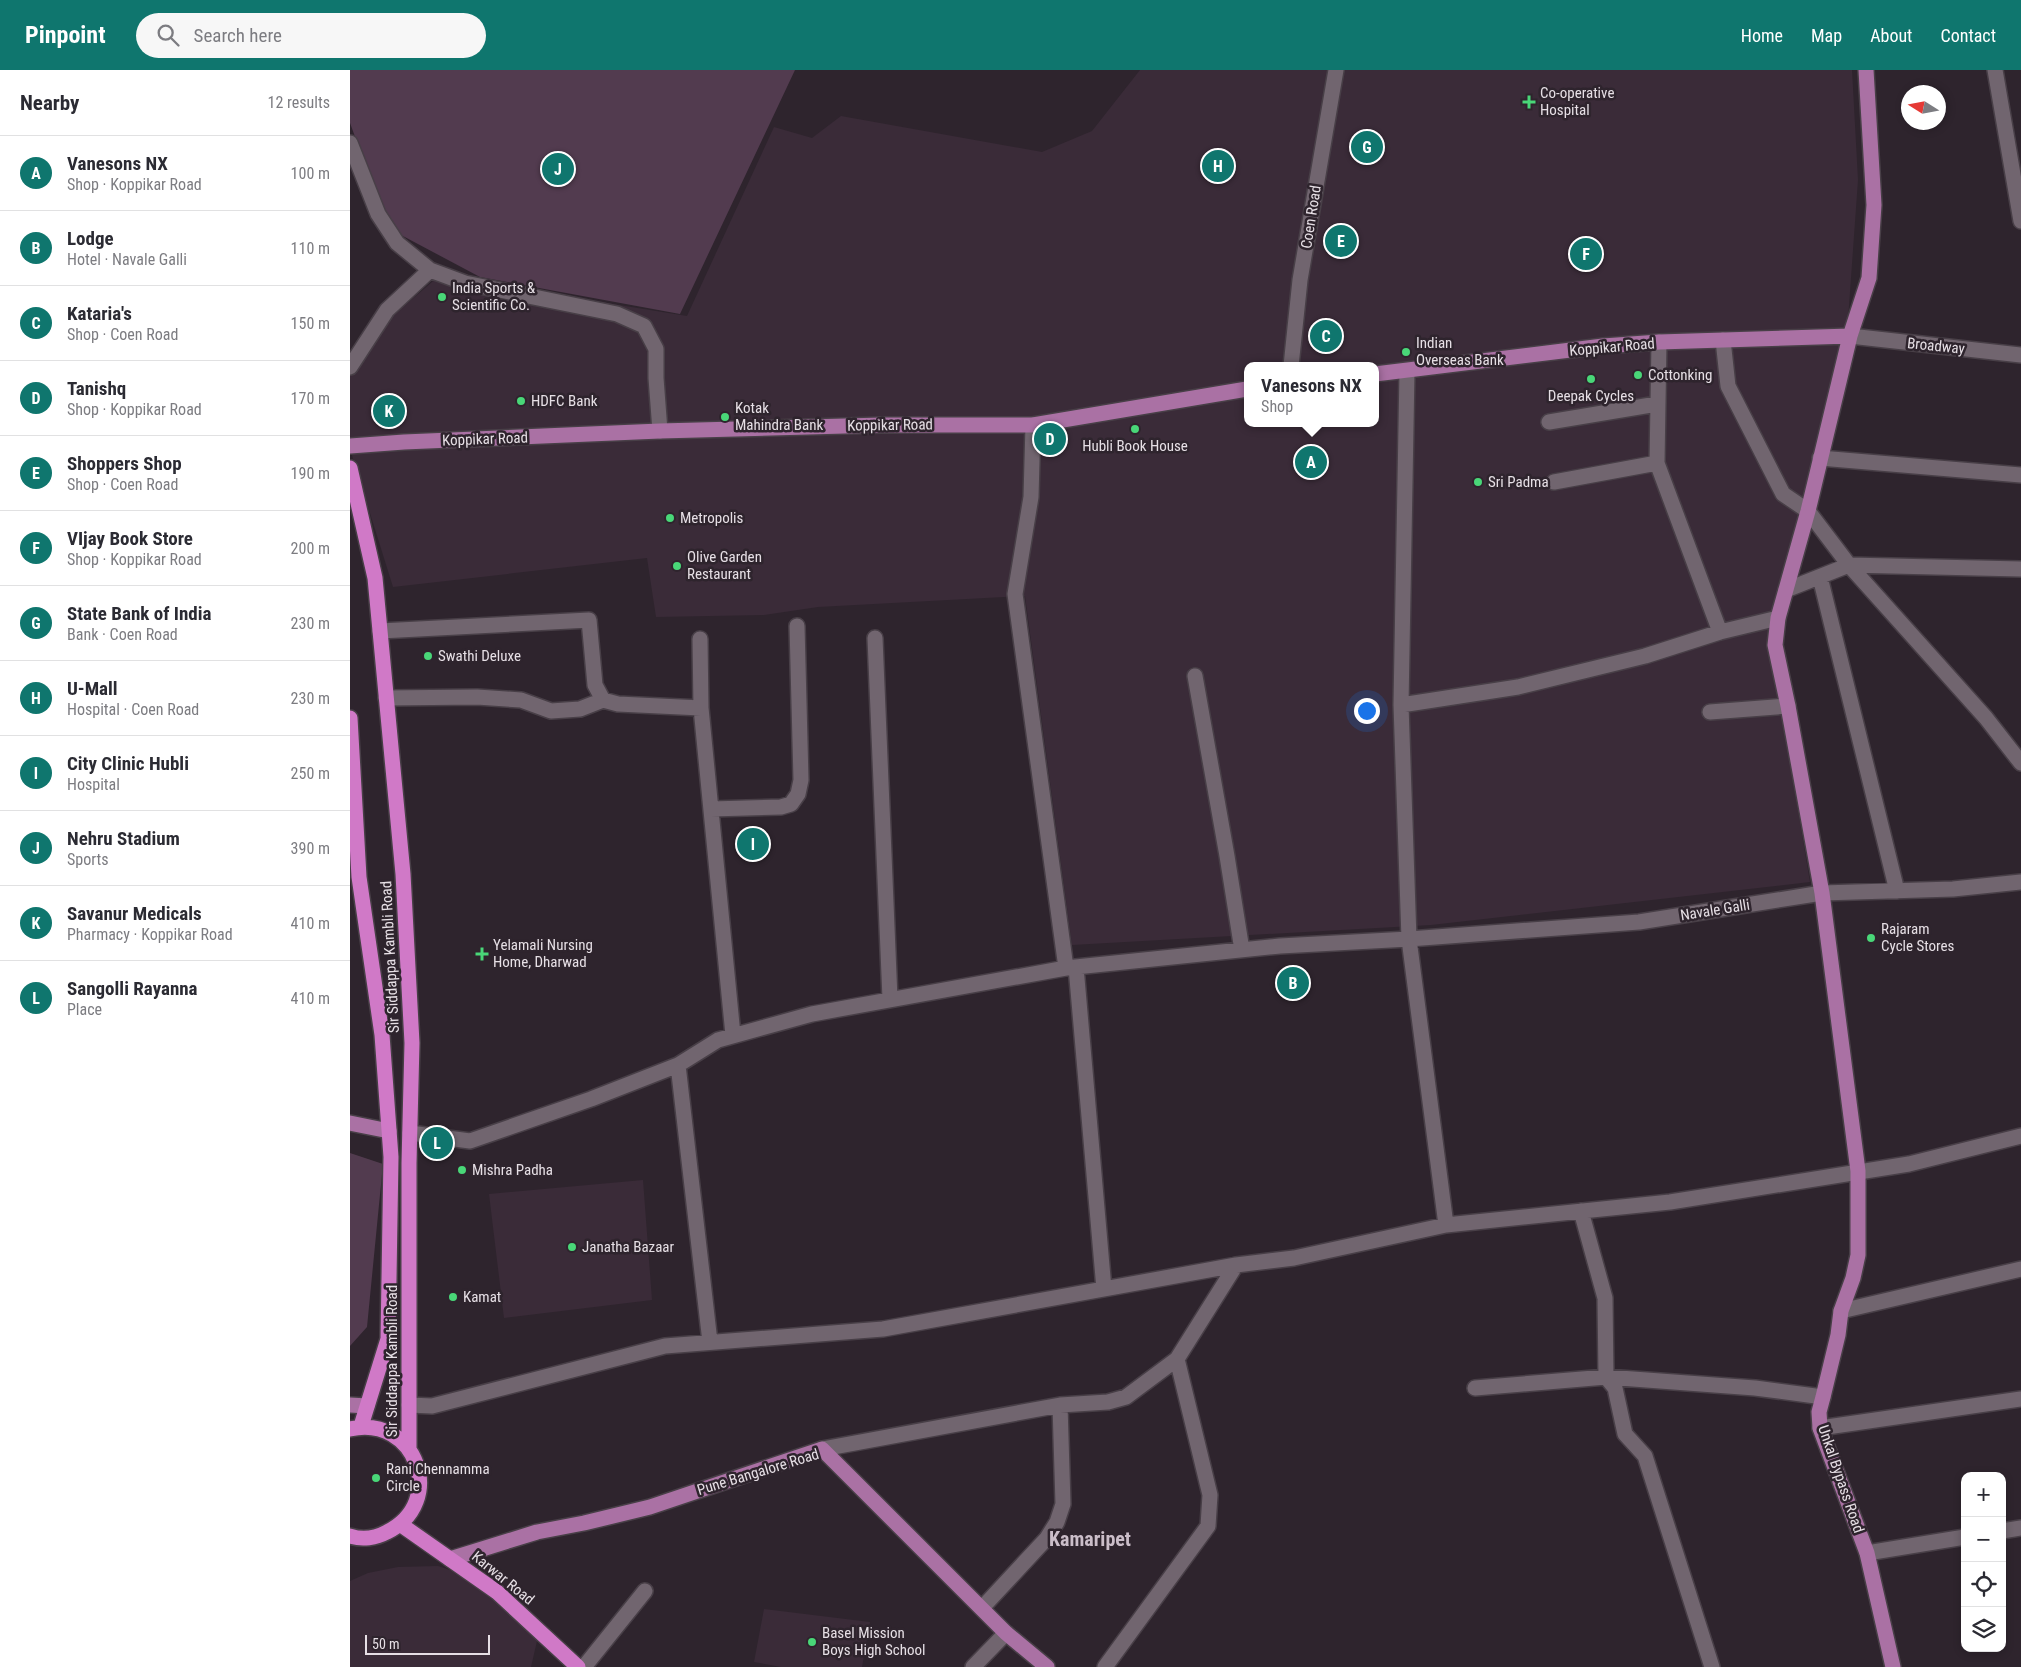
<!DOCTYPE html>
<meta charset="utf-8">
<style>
:root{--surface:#fff;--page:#f7f7f7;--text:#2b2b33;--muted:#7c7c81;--line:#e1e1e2;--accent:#0f766e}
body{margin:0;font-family:"Roboto Condensed",sans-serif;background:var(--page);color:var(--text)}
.controls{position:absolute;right:15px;bottom:15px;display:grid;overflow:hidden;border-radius:10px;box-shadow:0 2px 8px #0003}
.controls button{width:45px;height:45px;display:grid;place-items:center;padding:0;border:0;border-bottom:1px solid var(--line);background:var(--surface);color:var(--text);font:25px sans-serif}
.compass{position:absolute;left:1551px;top:15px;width:45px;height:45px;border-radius:50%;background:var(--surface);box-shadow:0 2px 8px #0003;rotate:281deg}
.scale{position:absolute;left:15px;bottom:12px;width:125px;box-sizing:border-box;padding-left:5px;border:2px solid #e6dfe5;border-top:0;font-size:14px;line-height:18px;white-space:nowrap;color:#e6dfe5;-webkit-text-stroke:4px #2e242d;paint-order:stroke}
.you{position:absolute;left:1016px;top:640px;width:18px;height:18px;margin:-12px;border:4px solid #fff;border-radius:50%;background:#1a73e8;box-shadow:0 0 0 8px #1a73e833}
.badge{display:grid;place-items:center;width:32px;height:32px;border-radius:50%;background:var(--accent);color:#fff;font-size:16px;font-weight:700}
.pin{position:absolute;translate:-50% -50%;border:2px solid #fff;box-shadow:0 1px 5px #0006}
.popup{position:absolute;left:894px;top:292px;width:135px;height:65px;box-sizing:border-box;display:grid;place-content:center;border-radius:10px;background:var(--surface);filter:drop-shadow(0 1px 4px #0005);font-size:16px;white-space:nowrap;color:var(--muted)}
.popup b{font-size:19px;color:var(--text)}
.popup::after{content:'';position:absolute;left:50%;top:100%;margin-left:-10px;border:10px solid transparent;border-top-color:var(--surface)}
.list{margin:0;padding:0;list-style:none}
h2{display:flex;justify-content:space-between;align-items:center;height:65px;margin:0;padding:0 20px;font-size:21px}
h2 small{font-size:16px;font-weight:400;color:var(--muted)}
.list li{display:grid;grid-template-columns:32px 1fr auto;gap:15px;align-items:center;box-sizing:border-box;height:75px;padding:0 20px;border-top:1px solid var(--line)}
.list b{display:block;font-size:19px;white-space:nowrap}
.list p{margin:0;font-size:16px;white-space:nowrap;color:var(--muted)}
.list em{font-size:16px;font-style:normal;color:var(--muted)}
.icon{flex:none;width:28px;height:28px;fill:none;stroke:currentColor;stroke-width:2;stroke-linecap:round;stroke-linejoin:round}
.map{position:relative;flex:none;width:1671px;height:1597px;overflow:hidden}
header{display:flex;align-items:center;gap:30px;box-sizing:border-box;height:70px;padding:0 25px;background:var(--accent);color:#fff}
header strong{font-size:24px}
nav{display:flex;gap:28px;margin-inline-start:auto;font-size:18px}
.search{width:350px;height:45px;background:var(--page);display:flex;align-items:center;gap:12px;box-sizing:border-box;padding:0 18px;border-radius:28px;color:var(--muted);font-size:19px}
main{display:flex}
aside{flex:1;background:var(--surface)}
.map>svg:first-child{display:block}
.built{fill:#3a2b38;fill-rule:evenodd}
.green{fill:#523b4f}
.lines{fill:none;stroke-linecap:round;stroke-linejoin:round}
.minor-casing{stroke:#483f47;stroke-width:18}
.major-casing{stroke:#483f47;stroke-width:18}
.highway-casing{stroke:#483f47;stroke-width:18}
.minor{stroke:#71656f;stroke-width:15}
.major{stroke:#aa71a4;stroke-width:15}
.highway{stroke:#d079c7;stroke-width:15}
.poi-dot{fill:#49d778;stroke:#2e242d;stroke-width:2}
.labels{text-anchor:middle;stroke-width:5;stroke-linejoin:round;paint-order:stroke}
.poi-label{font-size:15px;fill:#e6dfe5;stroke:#2e242d;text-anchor:start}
.street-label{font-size:15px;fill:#e6dfe5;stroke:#2e242d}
.district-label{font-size:20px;font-weight:bold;fill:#cbbec9;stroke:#2e242d}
</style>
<header>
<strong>Pinpoint</strong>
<div class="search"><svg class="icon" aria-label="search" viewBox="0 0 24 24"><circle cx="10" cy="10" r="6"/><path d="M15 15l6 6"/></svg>Search here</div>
<nav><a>Home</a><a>Map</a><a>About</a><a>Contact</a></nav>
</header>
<main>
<aside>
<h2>Nearby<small>12 results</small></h2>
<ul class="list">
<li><span class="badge">A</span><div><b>Vanesons NX</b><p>Shop · Koppikar Road</p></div><em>100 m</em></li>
<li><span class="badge">B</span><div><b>Lodge</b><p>Hotel · Navale Galli</p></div><em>110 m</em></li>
<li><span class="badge">C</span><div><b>Kataria's</b><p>Shop · Coen Road</p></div><em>150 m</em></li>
<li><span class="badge">D</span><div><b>Tanishq</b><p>Shop · Koppikar Road</p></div><em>170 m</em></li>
<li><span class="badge">E</span><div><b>Shoppers Shop</b><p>Shop · Coen Road</p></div><em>190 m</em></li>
<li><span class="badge">F</span><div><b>VIjay Book Store</b><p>Shop · Koppikar Road</p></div><em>200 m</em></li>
<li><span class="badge">G</span><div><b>State Bank of India</b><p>Bank · Coen Road</p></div><em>230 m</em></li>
<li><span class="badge">H</span><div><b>U-Mall</b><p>Hospital · Coen Road</p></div><em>230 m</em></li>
<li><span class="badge">I</span><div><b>City Clinic Hubli</b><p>Hospital</p></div><em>250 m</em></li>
<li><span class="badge">J</span><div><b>Nehru Stadium</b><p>Sports</p></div><em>390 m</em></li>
<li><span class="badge">K</span><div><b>Savanur Medicals</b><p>Pharmacy · Koppikar Road</p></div><em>410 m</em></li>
<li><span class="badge">L</span><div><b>Sangolli Rayanna</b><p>Place</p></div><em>410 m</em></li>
</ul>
</aside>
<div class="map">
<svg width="1671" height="1597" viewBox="0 0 1671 1597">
<rect width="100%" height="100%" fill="#2e242d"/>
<!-- built -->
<path class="built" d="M790,0H1502L1508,110L1498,250L1421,579L1460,812L1081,855L722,875L675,526L468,537L414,545L306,547L297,488L43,517L0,379V301L40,248L96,200L232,229L337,246L424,57L462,68L491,46L692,82L742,61ZM897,296H1025V353H897Z
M293,1110L302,1230L154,1248L139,1124Z
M88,1496L109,1503L139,1521L180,1557L187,1571L181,1597H0V1511L18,1503L48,1497Z
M414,1539L520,1552L512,1597H431L404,1592Z"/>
<!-- green -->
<path class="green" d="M0,0H445L330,244L130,207L51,165L34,146L0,53Z
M0,1083L33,1094L17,1257L0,1276Z"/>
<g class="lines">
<!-- minor casing -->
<g class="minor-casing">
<path id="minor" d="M1645,0L1671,151
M0,73L28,144L47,173L80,200L115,213L267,244L294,256L306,279V308L310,361
M1500,266L1671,285
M1373,270L1378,316L1433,424L1458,441L1499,495L1636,648L1671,693
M1309,272L1307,393L1370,562
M941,296L950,210L986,0
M0,297L37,240L80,200
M1057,301L1051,635L1059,869L1096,1155
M1199,352L1307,334
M683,355L681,427L665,524L716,898
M1470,388L1671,405
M1204,412L1307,393
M1470,507L1547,821
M1436,520L1499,495L1671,499
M30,561L239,550L245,615L253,630L268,634L351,638
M525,568L540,929
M350,569L351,638L383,965
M845,606L877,786L892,880
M36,628L127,627L171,630L201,641L230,639L253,630
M1051,635L1168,617L1295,586L1370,562L1428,548
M1360,642L1438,636
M361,739L431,737L441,734L448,724L451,710L447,556
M726,897L754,1219
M328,995L360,1272
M60,1063L120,1071L241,1029L328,995L368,970L462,944L716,898L930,876L1059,869L1289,852L1472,823L1603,819L1671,812
M1231,1141L1255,1228L1256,1307L1265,1318L1275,1364L1295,1386L1362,1597
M1491,1241L1671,1199
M1125,1318L1256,1307L1405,1318L1473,1327
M59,1335L82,1336L315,1276L533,1259L886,1195
M1470,1358L1671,1329
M472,1379L710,1335L758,1332L776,1327L827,1289L886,1195L944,1188L1096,1155L1320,1132L1559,1094L1671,1066
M1652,1461L1671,1458
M1517,1483L1615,1467
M632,1538L697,1468L707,1452L713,1434L710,1335
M234,1597L295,1521
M623,1597L656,1563
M755,1597L858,1456L860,1425L827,1289"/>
</g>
<!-- major casing -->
<g class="major-casing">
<path id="major" d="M1516,0L1524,135L1519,208L1500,266L1458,441L1428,548L1425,575L1438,636L1472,823L1508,1101V1185L1503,1208L1491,1241L1488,1265L1473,1327L1469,1342L1470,1358L1517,1483L1543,1597
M1025,304L1253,276L1309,272L1500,266
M0,376L54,372L310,361L532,355H683L897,319
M0,1053L39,1061
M0,1335L17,1336
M100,1489L187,1462L234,1453L300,1437L472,1379L656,1563L697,1597"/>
</g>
<!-- highway casing -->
<g class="highway-casing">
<path id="highway" d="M0,398L25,508L53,804L62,973L59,1093V1379
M0,648L9,807L32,965L41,1087L38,1269L11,1356
M0,1359C66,1344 98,1432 37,1462C26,1468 12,1470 0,1466
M50,1454L147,1522L228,1597"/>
</g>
<!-- minor -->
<use href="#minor" class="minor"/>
<!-- major -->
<use href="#major" class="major"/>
<!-- highway -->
<use href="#highway" class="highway"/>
</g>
<!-- markers -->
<g class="poi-dot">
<path d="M1176.5 24.5h5v5h5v5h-5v5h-5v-5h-5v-5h5z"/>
<circle cx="92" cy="227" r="5"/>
<circle cx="1056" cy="282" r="5"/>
<circle cx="1288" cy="305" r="5"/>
<circle cx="1241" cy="309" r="5"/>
<circle cx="171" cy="331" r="5"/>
<circle cx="375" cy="347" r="5"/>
<circle cx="785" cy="359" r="5"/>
<circle cx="1128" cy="412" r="5"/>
<circle cx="320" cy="448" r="5"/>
<circle cx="327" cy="496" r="5"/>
<circle cx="78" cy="586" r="5"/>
<circle cx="1521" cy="868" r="5"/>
<path d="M129.5 876.5h5v5h5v5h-5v5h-5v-5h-5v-5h5z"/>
<circle cx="112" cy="1100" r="5"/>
<circle cx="222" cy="1177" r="5"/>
<circle cx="103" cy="1227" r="5"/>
<circle cx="26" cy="1408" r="5"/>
<circle cx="462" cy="1572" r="5"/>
</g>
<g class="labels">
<!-- poi labels -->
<g class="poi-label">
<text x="1190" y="28">Co-operative<tspan x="1190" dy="17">Hospital</tspan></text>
<text x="102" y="223">India Sports &amp;<tspan x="102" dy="17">Scientific Co.</tspan></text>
<text x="1066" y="278">Indian<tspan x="1066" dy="17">Overseas Bank</tspan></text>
<text x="1298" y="310">Cottonking</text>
<text x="1241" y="331" text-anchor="middle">Deepak Cycles</text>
<text x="181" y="336">HDFC Bank</text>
<text x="385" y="343">Kotak<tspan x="385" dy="17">Mahindra Bank</tspan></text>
<text x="785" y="381" text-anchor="middle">Hubli Book House</text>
<text x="1138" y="417">Sri Padma</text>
<text x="330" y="453">Metropolis</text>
<text x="337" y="492">Olive Garden<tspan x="337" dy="17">Restaurant</tspan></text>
<text x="88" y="591">Swathi Deluxe</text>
<text x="1531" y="864">Rajaram<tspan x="1531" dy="17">Cycle Stores</tspan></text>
<text x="143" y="880">Yelamali Nursing<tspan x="143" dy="17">Home, Dharwad</tspan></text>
<text x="122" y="1105">Mishra Padha</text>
<text x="232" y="1182">Janatha Bazaar</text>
<text x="113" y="1232">Kamat</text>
<text x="36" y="1404">Rani Chennamma<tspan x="36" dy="17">Circle</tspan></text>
<text x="472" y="1568">Basel Mission<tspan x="472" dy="17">Boys High School</tspan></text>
</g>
<!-- street labels -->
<g class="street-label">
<text transform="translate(961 147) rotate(-81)" y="5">Coen Road</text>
<text transform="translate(1586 276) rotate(6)" y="5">Broadway</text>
<text transform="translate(1262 277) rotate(-5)" y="5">Koppikar Road</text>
<text transform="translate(540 355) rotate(-1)" y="5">Koppikar Road</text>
<text transform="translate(135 369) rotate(-2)" y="5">Koppikar Road</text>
<text transform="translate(1365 840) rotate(-9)" y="5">Navale Galli</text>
<text transform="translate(40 887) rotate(-93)" y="5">Sir Siddappa Kambli Road</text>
<text transform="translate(42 1291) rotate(-90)" y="5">Sir Siddappa Kambli Road</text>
<text transform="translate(408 1402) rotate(-17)" y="5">Pune Bangalore Road</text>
<text transform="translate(1491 1409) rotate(71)" y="5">Unkal Bypass Road</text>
<text transform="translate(153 1508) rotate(39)" y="5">Karwar Road</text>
</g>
<!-- district labels -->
<g class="district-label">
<text x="740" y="1476">Kamaripet</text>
</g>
</g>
</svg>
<div class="controls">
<button>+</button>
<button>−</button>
<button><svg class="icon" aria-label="locate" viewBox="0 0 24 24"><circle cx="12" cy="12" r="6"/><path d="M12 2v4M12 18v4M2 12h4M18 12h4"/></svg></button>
<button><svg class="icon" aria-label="layers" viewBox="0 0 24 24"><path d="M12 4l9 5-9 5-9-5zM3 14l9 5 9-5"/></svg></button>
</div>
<svg class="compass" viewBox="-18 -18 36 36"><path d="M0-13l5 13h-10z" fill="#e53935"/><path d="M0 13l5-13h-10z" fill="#7c7c81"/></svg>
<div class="scale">50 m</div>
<div class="you"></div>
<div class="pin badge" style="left:961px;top:392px">A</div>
<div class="popup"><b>Vanesons NX</b>Shop</div>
<div class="pin badge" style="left:943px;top:913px">B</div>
<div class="pin badge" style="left:976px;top:266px">C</div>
<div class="pin badge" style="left:700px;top:369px">D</div>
<div class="pin badge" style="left:991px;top:171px">E</div>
<div class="pin badge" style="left:1236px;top:184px">F</div>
<div class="pin badge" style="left:1017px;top:77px">G</div>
<div class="pin badge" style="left:868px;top:96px">H</div>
<div class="pin badge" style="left:403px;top:774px">I</div>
<div class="pin badge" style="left:208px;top:99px">J</div>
<div class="pin badge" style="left:39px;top:341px">K</div>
<div class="pin badge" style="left:87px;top:1073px">L</div>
</div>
</main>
